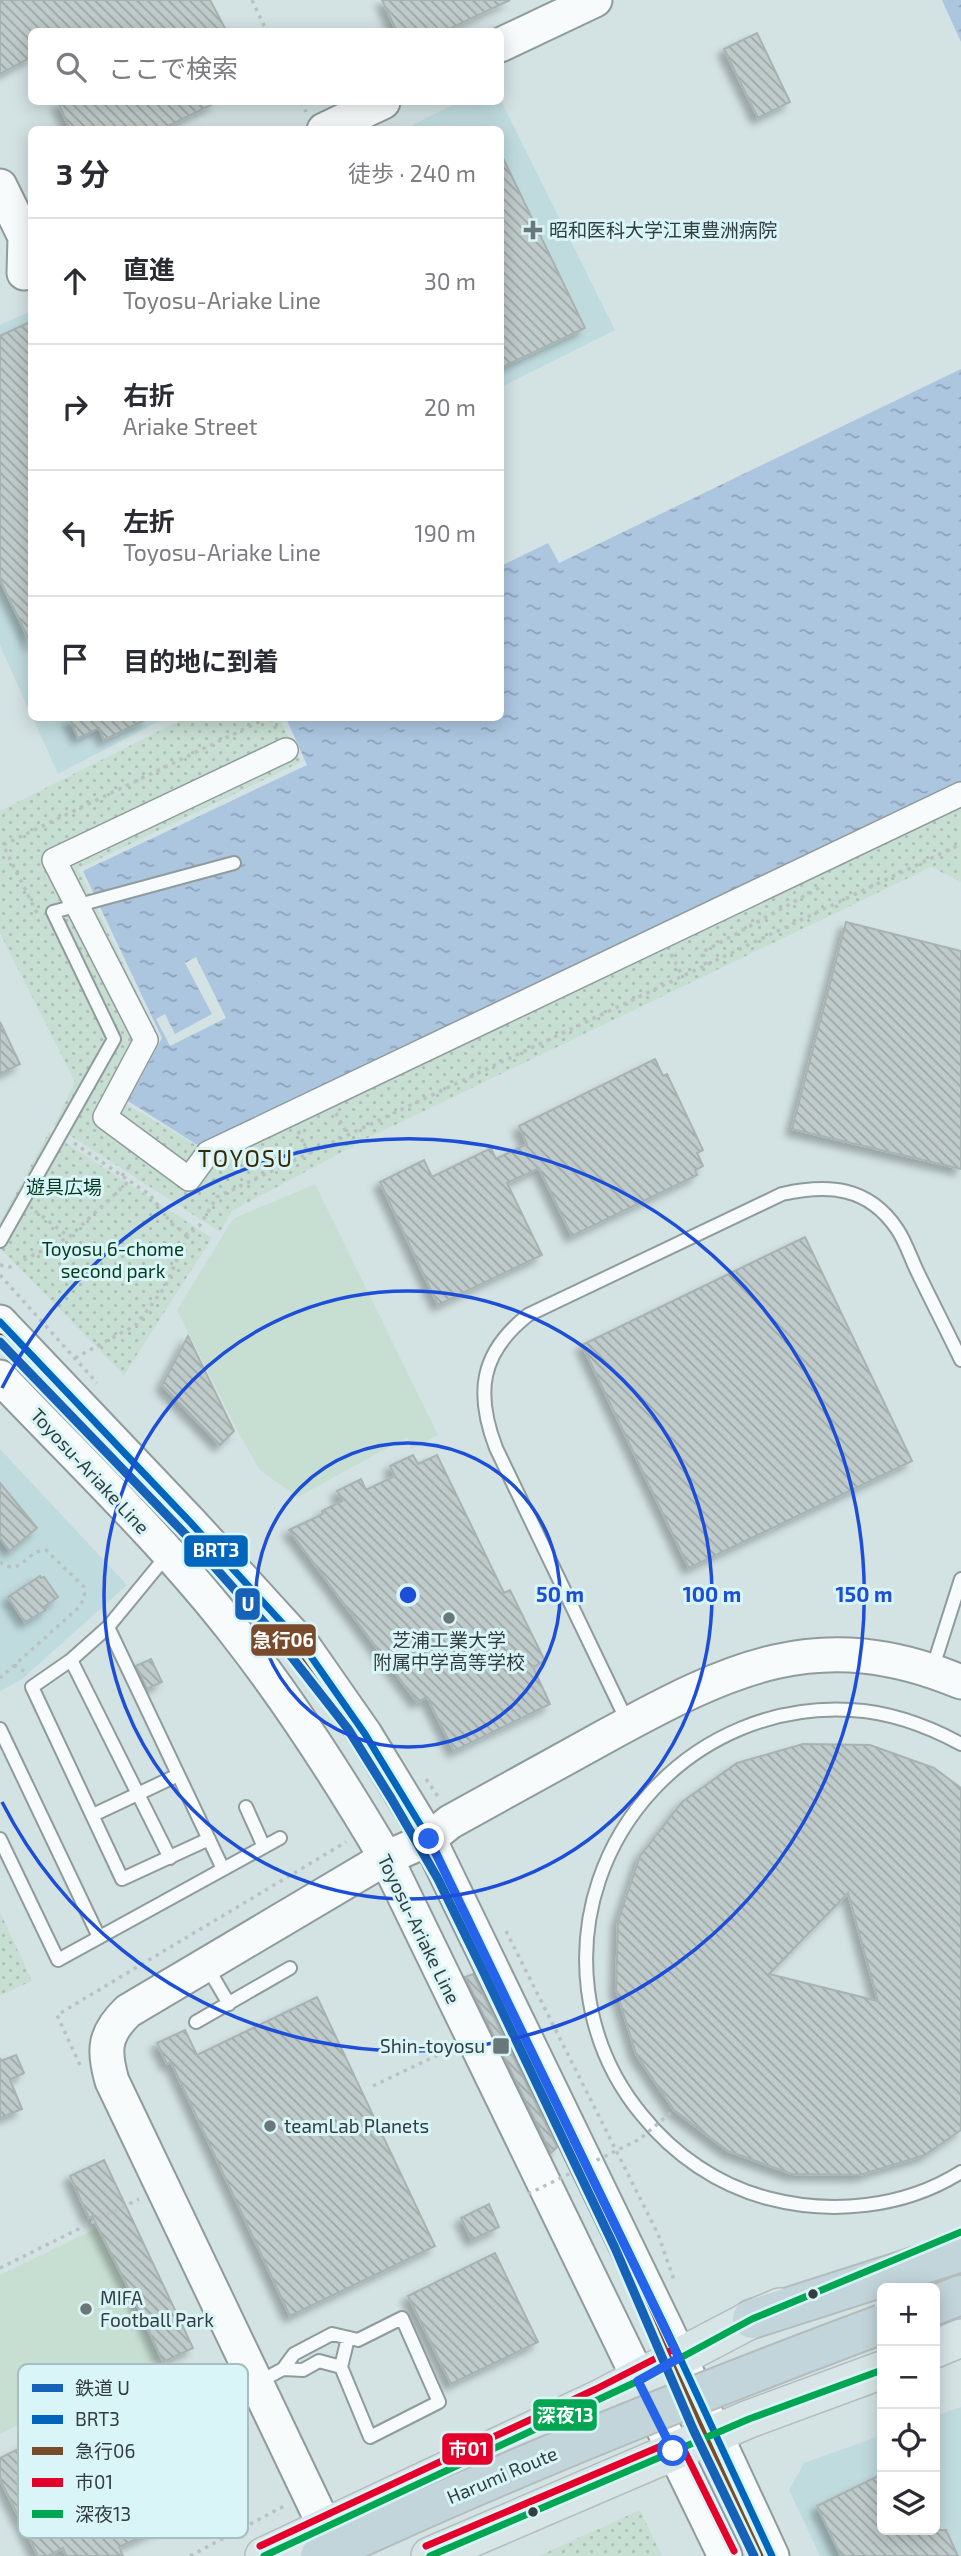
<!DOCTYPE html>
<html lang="ja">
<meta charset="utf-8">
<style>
:root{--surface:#fff;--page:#f2f2f3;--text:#2b2b33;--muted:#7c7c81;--line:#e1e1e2}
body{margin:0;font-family:"Exo 2","Noto Sans JP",sans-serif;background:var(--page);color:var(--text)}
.controls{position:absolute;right:21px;bottom:21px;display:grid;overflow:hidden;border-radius:10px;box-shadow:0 4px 18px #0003}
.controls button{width:63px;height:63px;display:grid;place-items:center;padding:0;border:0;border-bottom:2px solid var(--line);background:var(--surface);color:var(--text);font:35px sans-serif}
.stop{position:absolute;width:21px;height:21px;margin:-16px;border:5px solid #2563eb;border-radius:50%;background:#fff}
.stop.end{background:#2563eb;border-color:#fff;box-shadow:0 2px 7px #0008}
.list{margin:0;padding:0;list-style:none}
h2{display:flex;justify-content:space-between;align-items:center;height:91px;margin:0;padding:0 28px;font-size:30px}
h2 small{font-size:23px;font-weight:400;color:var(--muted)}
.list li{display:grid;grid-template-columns:46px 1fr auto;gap:21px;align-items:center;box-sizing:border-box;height:126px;padding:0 28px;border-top:2px solid var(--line)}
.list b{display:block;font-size:26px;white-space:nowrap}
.list p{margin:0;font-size:23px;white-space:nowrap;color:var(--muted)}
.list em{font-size:23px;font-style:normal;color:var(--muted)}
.icon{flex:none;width:38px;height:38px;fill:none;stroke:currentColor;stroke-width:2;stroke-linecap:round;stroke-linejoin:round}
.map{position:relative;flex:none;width:961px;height:2556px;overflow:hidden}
.search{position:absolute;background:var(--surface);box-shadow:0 4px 18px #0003;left:28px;top:28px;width:476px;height:77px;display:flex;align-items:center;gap:18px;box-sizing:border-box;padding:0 24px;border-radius:10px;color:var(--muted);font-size:26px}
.panel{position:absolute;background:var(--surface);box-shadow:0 4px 18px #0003;left:28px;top:126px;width:476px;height:595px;border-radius:10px}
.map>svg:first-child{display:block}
.built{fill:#c0dbde}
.grass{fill:url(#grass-dots)}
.pitch{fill:#c7ded2}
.water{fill:url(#water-ripples)}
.pier{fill:#d3e2e3}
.building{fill:url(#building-back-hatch);stroke:#a7b3b2;stroke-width:2;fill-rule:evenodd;filter:url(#shadow)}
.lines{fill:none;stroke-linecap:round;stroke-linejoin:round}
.lane-casing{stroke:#8f9b9c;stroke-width:16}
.street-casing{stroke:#8f9b9c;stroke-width:26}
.secondary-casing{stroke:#8f9b9c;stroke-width:37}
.primary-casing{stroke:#b4bcbc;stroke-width:40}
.highway-casing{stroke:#b4bcbc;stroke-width:42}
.path{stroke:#bac1c2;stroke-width:3.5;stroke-dasharray:3.5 5;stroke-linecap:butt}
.lane{stroke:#f8fbfb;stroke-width:12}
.street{stroke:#f8fbfb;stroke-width:23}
.secondary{stroke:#f8fbfb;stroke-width:33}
.primary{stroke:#d8e5e7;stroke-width:37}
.highway{stroke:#c2d5da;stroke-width:38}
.highway-bridge-casing{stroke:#b4bcbc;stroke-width:42;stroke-linecap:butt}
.path-bridge{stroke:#bac1c2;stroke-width:3.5;stroke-dasharray:3.5 5;stroke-linecap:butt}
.highway-bridge{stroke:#c2d5da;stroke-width:38}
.bus-1-casing{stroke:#d9f5f8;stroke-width:12}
.bus-2-casing{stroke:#d9f5f8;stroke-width:12}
.bus-3-casing{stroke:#d9f5f8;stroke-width:12}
.bus-4-casing{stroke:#d9f5f8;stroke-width:12}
.bus-1{stroke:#0065bd;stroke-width:7}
.bus-2{stroke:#7a4b2a;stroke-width:7}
.bus-3{stroke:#e4002b;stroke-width:7}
.bus-4{stroke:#00a651;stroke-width:7}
.rail-1-casing{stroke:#d9f5f8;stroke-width:14}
.rail-1{stroke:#1662b8;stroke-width:9}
.route{stroke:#2563eb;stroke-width:9}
.ring{fill:none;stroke:#1d4ed8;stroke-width:3.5}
.poi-dot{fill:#6a7778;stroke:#d9f5f8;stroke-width:2.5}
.bus-dot{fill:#323e3f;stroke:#d9f5f8;stroke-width:2.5}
.labels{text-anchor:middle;stroke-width:6;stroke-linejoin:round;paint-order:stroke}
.poi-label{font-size:19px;fill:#323e3f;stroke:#d9f5f8;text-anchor:start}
.park-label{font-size:19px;fill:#053b1f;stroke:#d9f5f8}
.street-label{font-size:19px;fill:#323e3f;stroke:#d9f5f8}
.quarter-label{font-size:23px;letter-spacing:2px;fill:#3a2800;stroke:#d9f5f8}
.key{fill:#d9f5f8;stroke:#a7bec0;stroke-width:2}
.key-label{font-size:19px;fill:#323e3f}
.centre{fill:#1d4ed8;stroke:#d9f5f8;stroke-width:3.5}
.ring-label{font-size:21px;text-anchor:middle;font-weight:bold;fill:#1d4ed8;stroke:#d9f5f8;stroke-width:6;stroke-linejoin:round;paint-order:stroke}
.line-badge{stroke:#d9f5f8;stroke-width:2.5}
.badge-label{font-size:19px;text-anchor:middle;font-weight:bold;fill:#fff}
</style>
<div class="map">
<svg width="961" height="2556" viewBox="0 0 961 2556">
<defs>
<pattern id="grass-dots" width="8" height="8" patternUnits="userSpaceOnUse" patternTransform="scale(1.75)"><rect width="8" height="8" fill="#c7ded2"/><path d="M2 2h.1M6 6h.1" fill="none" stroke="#abc0b5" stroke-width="1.8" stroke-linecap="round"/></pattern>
<pattern id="water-ripples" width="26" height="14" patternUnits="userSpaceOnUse" patternTransform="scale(1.75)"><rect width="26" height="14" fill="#acc6e0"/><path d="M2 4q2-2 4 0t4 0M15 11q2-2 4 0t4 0" fill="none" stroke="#8da2b7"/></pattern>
<pattern id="building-back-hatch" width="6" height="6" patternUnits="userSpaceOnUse" patternTransform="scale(1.75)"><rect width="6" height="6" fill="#bfcbca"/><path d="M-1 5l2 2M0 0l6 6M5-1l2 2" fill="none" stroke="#9ca6a5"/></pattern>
<filter id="shadow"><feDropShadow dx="-6" dy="6" stdDeviation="3.5" flood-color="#0004"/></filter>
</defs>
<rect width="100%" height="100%" fill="#d3e2e3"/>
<!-- built -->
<path class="built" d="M501,101L615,330L501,387L500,130H403L458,102Z
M31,311V715L0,645V325Z
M33,718H165L58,774Z
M0,1449L127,1585L21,1680L0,1691Z
M961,2407V2556H820L789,2490L804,2463L882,2435V2530H935V2416Z"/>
<!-- grass -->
<path class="grass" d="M185,718H279L301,762L78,869L158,1037L123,1102L199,1147L961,783V882L931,867L370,1137L232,1211L220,1232L54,1125L75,1082L0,933V811Z
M49,1132L212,1238L124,1375L0,1248V1222Z
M0,1912L32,1981L0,1995Z
M640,2510L662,2556H539Z"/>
<!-- pitch -->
<path class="pitch" d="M315,1184L438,1435L411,1449L407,1437L298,1497L260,1470L239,1434L177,1310L233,1219Z
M126,2214L188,2344L0,2434V2275Z"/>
<!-- water -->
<path class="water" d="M942,0H961V42Z
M961,369V781L199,1146L128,1101L162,1038L83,871L307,765L286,718H500L501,566L548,543L559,563Z"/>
<!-- pier -->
<path class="pier" d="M196,957L226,1018L170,1046L156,1019L165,1014L175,1034L212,1014L185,963Z"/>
<!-- building -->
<path class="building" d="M0,0H210L227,32H32V57L0,74Z
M382,0H510L443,32H397Z
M757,33L790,102L758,118L724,49Z
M58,102H217L160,130H70Z
M500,152L585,328L500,368Z
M32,321V646L0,580V336Z
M69,718H149L104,740L99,728L78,738Z
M846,922L961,951V1169L792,1129Z
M0,1022L20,1064L0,1074Z
M655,1059L663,1076L667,1074L703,1150L697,1153L703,1166L695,1170L697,1175L572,1236L539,1168L507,1183L542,1255L438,1305L380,1182L424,1160L432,1177L491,1148L496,1159L527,1144L519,1126Z
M805,1237L912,1461L689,1568L582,1345Z
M188,1336L234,1431L220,1445L162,1385Z
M413,1455L418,1464L437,1455L504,1593L510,1590L545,1661L533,1667L550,1704L454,1751L427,1697L417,1702L289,1530L323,1514L322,1511L342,1501L337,1491L361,1479L366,1490L395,1476L390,1466Z
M0,1483L37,1528L10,1551L0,1538Z
M40,1576L41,1578L44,1577L58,1597L44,1607L46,1610L25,1622L8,1597Z
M151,1659L162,1682L147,1689L136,1666Z
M803,1744L870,1745L934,1768L961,1788V2130L925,2155L860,2175L792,2174L728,2151L674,2110L636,2054L616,1989L618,1921L640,1856L682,1802L737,1763ZM848,1893L878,2001L769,1974Z
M473,1974L557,2147L551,2153L465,1977Z
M317,1997L435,2246L290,2316L171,2062L167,2064L157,2043L185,2030L197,2055Z
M16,2055L24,2073L10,2080L22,2109L0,2118V2058L1,2061Z
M104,2160L193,2348L163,2362L137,2305L92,2216L89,2218L70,2176Z
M489,2204L499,2227L472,2240L461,2218Z
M495,2253L538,2342L451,2384L408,2296Z
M153,2382L174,2392L202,2451L204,2460L202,2474L195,2481L207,2507L119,2547L123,2556H66L63,2548L48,2556H38L0,2479V2458Z
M882,2474V2530H946L958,2556H841L817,2506Z"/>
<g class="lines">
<!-- lane casing -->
<g class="lane-casing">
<path id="lane" d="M0,1241L114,1039L53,912L234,863
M168,1554L108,1627L71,1660L32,1687L122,1879L209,1839
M108,1627L223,1869
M71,1660L170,1858
M932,1670L961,1579
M628,1723L496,1448C475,1393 480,1353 528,1315L782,1194C828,1184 868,1186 897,1229C906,1242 911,1259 918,1273C932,1302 947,1331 961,1360
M0,1729L99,1937
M961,1744C926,1725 890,1712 851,1710C695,1701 569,1836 588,1990C594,2036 612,2079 642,2115C674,2155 718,2185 767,2198C831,2215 904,2208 961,2172
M246,1807L264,1847
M93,1815L178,1775
M0,1839L58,1960L280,1838
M206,1965L229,2004
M196,2022L290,1968
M283,2369L303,2370L319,2361L341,2367
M257,2383L283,2369L294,2354L332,2334L358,2340L402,2318L439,2402L370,2437L341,2367L348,2338"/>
</g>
<!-- street casing -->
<g class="street-casing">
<path id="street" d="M286,750L54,860L146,1040L105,1117L189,1179L208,1153L961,794"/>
</g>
<!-- secondary casing -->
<g class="secondary-casing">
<path id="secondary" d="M500,45L595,0
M324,130L383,102
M0,186L25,237L24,273
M0,1322L191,1523L305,1648L365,1734L429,1839L666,2328L772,2556
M0,1377C78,1459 165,1542 235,1632C291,1703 340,1780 386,1858L725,2556
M326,2529L112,2081C103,2050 104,2034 128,2011L386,1858L429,1839L450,1822C502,1793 553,1765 604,1737C730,1668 819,1623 961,1682"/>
</g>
<!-- primary casing -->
<g class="primary-casing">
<path id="primary" d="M935,2349L961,2338
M264,2556L601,2398L752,2319L780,2307
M430,2556L749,2419L882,2370"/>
</g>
<!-- highway casing -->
<g class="highway-casing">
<path id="highway" d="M935,2305L961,2295
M752,2319L961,2252"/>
</g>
<!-- path -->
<path class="path" d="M252,0L267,32
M301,102L306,112
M271,718L277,732
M37,913L3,845L267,718
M671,954L682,975
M706,965L701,953L819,888
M336,1113L347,1134
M298,1131L308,1153
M74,1143L150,1195L172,1224L188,1235L200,1225L217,1197L961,844
M122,1176L131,1164
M35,1211L68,1236
M0,1265L10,1267L69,1237L129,1181
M0,1275L97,1383
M75,1358L136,1325L165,1287L188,1235
M0,1562C21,1578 26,1550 46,1550L84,1587C86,1596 83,1602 77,1609L0,1678
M14,1665L27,1673
M426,1779L439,1798
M506,1931L658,2234L674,2280
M80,2065L57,2015L346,1842
M373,2086L450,2049
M0,2268L139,2199
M190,2556L286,2505"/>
<!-- lane -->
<use href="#lane" class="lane"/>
<!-- street -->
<use href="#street" class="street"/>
<!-- secondary -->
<use href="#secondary" class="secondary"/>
<!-- primary -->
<use href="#primary" class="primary"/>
<!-- highway -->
<use href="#highway" class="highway"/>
<!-- highway-bridge casing -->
<g class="highway-bridge-casing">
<path id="highway-bridge" d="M320,2556C504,2470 692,2395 882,2324"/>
</g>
<!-- path-bridge -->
<path class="path-bridge" d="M528,2194L640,2139L674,2110"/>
<!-- highway-bridge -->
<use href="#highway-bridge" class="highway-bridge"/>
<!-- bus-1 casing -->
<g class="bus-1-casing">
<path id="bus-1" d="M0,1322L191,1523L305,1648L365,1734L429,1839L666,2328L772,2556"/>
</g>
<!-- bus-2 casing -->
<g class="bus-2-casing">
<path id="bus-2" d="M0,1337L183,1530L297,1655L356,1740L420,1844L657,2333L760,2556"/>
</g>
<!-- bus-3 casing -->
<g class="bus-3-casing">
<path id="bus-3" d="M260,2546L596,2389L674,2349
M426,2546L673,2441L682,2446L734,2551"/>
</g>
<!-- bus-4 casing -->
<g class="bus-4-casing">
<path id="bus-4" d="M264,2556L638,2381L752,2319L961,2232
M430,2556L749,2419L882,2370"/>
</g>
<!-- bus-1 -->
<use href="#bus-1" class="bus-1"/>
<!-- bus-2 -->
<use href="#bus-2" class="bus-2"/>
<!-- bus-3 -->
<use href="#bus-3" class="bus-3"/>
<!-- bus-4 -->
<use href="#bus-4" class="bus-4"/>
<!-- rail-1 casing -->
<g class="rail-1-casing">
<path id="rail-1" d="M0,1342L187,1536L269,1628L348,1729L391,1798L438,1879L484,1973L615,2248L693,2429L754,2556"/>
</g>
<!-- rail-1 -->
<use href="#rail-1" class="rail-1"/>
</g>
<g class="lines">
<!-- route -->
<path class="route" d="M429,1839L679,2358L638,2381L673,2451"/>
</g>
<!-- distance rings -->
<g class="ring">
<circle cx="408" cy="1595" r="152"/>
<circle cx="408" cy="1595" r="304"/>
<path d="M2 1388A456 456 0 1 1 2 1802"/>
</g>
<!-- markers -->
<g class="poi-dot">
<path d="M529.5 219.5h7v7h7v7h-7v7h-7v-7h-7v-7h7z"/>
<circle cx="449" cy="1618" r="7"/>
<rect x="492" y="2037" width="18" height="18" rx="3.5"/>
<circle cx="270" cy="2126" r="7"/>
<circle cx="86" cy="2309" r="7"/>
</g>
<g class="bus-dot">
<circle cx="813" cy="2294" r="6"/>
<circle cx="533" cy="2512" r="6"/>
</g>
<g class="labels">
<!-- poi labels -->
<g class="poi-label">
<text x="549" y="237">昭和医科大学江東豊洲病院</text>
<text x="449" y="1647" text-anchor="middle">芝浦工業大学<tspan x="449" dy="22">附属中学高等学校</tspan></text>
<text x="485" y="2053" text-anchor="end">Shin-toyosu</text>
<text x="284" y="2133">teamLab Planets</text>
<text x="100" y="2305">MIFA<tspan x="100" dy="22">Football Park</tspan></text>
</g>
<!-- park labels -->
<g class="park-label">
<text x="64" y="1194">遊具広場</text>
<text x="113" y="1256">Toyosu 6-chome<tspan x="113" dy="22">second park</tspan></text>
</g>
<!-- street labels -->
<g class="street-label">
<text transform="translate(90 1471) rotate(47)" y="7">Toyosu-Ariake Line</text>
<text transform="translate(419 1929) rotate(64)" y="7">Toyosu-Ariake Line</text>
<text transform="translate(502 2475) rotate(-23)" y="7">Harumi Route</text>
</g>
<!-- quarter labels -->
<g class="quarter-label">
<text x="246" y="1167">TOYOSU</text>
</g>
</g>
<!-- legend -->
<rect x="18" y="2364" width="230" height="174" rx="10" class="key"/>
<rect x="32" y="2384" width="31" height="8" fill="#1662b8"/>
<rect x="32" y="2415" width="31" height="9" fill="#0065bd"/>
<rect x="32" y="2447" width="31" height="8" fill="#7a4b2a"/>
<rect x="32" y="2478" width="31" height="9" fill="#e4002b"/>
<rect x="32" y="2510" width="31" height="8" fill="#00a651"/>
<g class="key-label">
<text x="75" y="2395">鉄道 U</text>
<text x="75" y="2426">BRT3</text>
<text x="75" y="2458">急行06</text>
<text x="75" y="2489">市01</text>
<text x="75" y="2521">深夜13</text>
</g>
<circle cx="408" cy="1595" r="10" class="centre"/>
<g class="ring-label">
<text x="560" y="1602">50 m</text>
<text x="712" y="1602">100 m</text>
<text x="864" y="1602">150 m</text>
</g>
<g class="line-badge">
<rect x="183" y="1534" width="66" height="34" rx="7" fill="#0065bd"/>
<rect x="234" y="1587" width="27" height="34" rx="7" fill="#1662b8"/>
<rect x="250" y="1623" width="67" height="34" rx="7" fill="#7a4b2a"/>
<rect x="532" y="2398" width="66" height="34" rx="7" fill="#00a651"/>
<rect x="441" y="2432" width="53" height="34" rx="7" fill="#e4002b"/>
</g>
<g class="badge-label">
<text x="216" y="1557">BRT3</text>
<text x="248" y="1611">U</text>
<text x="283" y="1647">急行06</text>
<text x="565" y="2422">深夜13</text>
<text x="468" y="2456">市01</text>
</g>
</svg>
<div class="controls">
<button>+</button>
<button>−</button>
<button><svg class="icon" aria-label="locate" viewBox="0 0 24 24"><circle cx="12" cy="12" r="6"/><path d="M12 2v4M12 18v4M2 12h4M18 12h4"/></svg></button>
<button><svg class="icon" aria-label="layers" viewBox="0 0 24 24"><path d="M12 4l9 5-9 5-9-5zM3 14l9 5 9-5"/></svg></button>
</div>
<div class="stop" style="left:673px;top:2451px"></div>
<div class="stop end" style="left:429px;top:1839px"></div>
<div class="search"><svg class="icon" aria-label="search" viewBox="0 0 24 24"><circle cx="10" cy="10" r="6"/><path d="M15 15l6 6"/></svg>ここで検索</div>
<section class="panel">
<h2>3 分<small>徒歩 · 240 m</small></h2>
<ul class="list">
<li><svg class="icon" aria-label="ahead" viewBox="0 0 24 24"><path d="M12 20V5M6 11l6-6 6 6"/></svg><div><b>直進</b><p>Toyosu-Ariake Line</p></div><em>30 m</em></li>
<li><svg class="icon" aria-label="right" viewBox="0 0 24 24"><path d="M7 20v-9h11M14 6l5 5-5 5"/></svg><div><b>右折</b><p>Ariake Street</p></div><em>20 m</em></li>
<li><svg class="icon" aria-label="left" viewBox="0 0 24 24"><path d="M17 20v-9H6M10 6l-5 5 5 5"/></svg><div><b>左折</b><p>Toyosu-Ariake Line</p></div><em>190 m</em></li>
<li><svg class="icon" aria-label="arrive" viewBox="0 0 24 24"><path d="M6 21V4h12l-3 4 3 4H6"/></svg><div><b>目的地に到着</b></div></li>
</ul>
</section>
</div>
